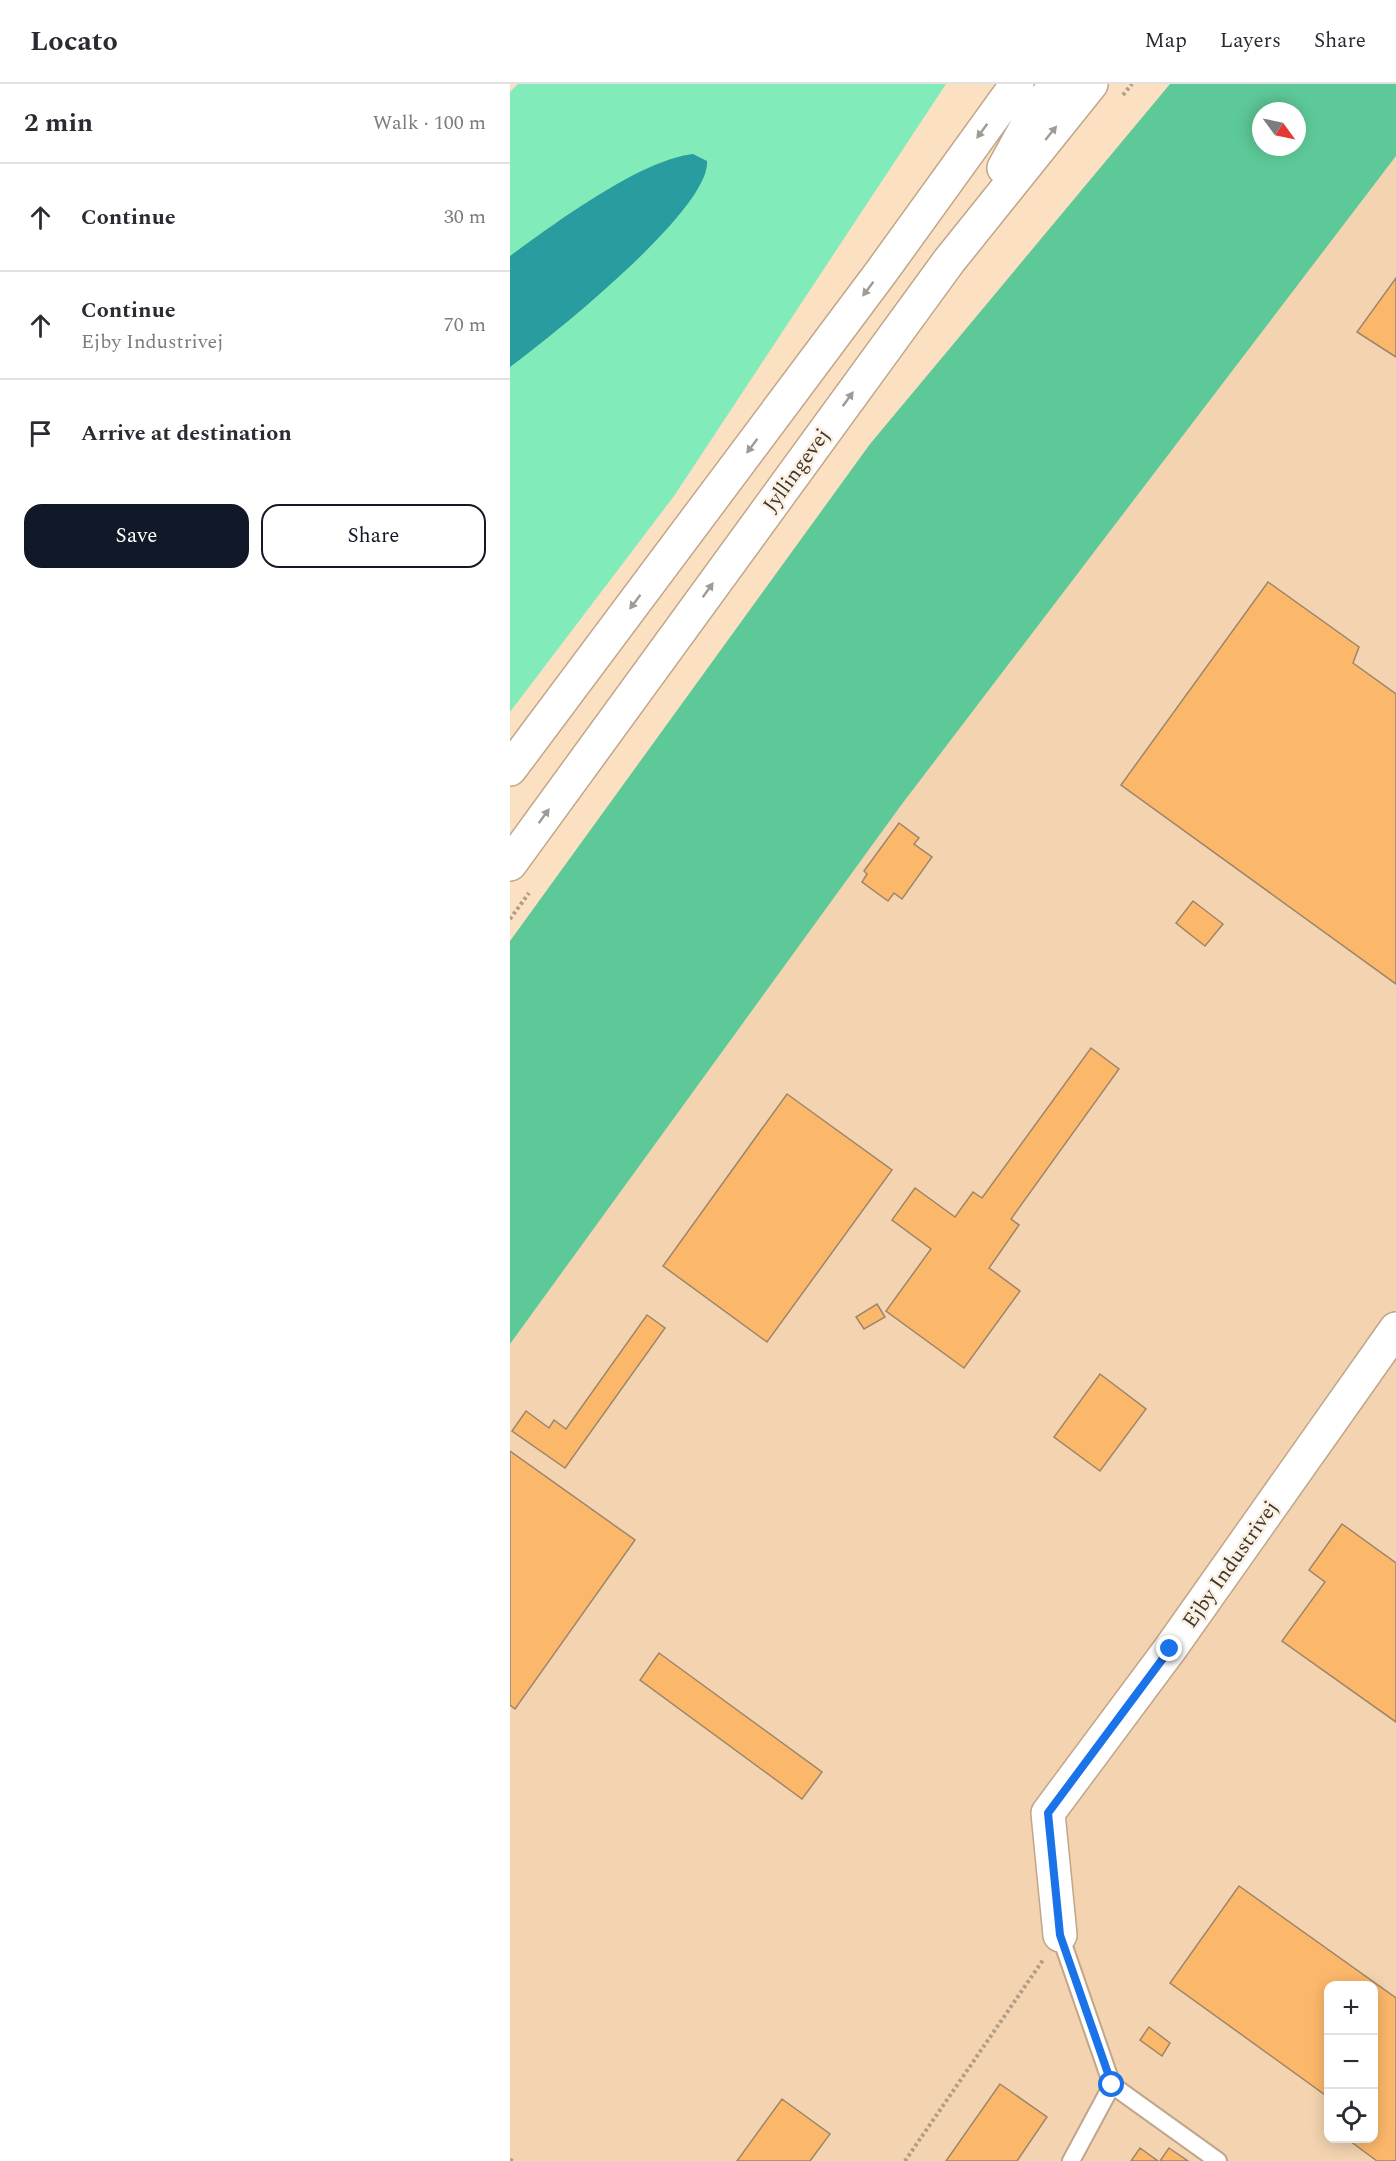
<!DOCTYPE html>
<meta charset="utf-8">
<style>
:root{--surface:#fff;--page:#f7f7f7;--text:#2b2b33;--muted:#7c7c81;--line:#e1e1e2;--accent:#111827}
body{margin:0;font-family:Spectral,serif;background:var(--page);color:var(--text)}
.controls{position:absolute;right:18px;bottom:18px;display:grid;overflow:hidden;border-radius:12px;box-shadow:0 3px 15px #0003}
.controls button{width:54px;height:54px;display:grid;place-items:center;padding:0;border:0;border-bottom:2px solid var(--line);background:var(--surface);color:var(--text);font:30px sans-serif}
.compass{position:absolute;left:742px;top:18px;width:54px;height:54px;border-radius:50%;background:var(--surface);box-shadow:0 3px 15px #0003;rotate:123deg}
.stop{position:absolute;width:18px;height:18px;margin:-14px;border:4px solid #1a73e8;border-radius:50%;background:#fff}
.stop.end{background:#1a73e8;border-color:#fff;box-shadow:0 2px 6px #0008}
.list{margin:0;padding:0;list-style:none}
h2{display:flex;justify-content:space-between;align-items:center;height:78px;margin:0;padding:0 24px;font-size:26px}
h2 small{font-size:20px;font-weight:400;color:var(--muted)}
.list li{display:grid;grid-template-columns:39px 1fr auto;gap:18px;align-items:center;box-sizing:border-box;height:108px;padding:0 24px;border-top:2px solid var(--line)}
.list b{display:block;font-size:22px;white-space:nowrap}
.list p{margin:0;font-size:20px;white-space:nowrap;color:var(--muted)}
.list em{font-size:20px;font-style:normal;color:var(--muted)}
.actions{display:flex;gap:12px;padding:18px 24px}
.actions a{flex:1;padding:14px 0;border:2px solid var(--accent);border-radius:18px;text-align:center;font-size:21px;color:var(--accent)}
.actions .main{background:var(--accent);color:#fff}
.icon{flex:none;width:33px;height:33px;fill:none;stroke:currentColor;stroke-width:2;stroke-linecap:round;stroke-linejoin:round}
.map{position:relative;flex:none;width:886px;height:2077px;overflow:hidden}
header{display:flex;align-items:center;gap:36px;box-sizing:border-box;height:84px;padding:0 30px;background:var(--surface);border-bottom:2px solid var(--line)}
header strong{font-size:28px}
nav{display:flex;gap:33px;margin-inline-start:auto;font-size:21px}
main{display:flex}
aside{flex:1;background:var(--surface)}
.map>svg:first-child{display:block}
.built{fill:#f3d3b0;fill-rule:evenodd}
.green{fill:#81ebb9}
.forest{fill:#5dc998;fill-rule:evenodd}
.water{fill:#289c9e}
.building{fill:#fcb86a;stroke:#9e856a;stroke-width:1.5}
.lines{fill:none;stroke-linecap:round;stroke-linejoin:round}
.service-casing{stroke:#c0a68a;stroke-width:20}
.minor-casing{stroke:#c0a68a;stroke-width:36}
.tertiary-casing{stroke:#c0a68a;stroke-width:36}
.path{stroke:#b19c85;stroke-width:4;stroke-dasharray:3 3;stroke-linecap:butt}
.service{stroke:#fff;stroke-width:16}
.minor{stroke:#fff;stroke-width:33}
.tertiary{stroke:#fff;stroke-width:33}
.oneway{fill:#a09a94}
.route{stroke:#1a73e8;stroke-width:8}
.labels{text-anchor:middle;stroke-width:5;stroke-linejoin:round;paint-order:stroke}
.street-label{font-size:21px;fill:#41362a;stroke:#fbf0e4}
</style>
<header>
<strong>Locato</strong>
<nav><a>Map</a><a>Layers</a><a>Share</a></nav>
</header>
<main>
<aside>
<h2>2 min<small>Walk · 100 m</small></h2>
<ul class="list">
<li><svg class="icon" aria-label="ahead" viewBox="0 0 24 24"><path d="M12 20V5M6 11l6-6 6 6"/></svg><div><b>Continue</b></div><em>30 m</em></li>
<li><svg class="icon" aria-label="ahead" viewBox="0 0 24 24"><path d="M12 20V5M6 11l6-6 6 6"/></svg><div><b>Continue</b><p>Ejby Industrivej</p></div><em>70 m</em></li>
<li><svg class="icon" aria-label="arrive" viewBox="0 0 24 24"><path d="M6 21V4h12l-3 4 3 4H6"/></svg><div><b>Arrive at destination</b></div></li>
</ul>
<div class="actions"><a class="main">Save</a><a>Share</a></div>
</aside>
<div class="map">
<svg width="886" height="2077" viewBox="0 0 886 2077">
<rect width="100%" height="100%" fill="#fbe0c2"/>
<!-- built -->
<path class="built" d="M886,72V2077H0V1260L392,720ZM818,1902H864V2054H818Z"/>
<!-- green -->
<path class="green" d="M8,0H436L164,412L0,628V8Z"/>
<!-- forest -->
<path class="forest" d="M660,0H886V72L392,720L0,1260V857L360,360ZM751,27H787V63H751Z"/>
<!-- water -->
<path class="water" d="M183,70L197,77C201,125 41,253 0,283V172C44,140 130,76 183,70Z"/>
<!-- building -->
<path class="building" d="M886,194V273L847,248Z
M758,498L849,563L843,579L886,610V900L611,701Z
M389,739L409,754L404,760L422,773L392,815L384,809L378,817L352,798L357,790L354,787Z
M683,817L713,840L695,862L666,839Z
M581,964L609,985L501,1135L509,1141L479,1184L510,1207L454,1284L376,1227L421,1165L382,1136L405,1104L445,1133L463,1108L472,1114Z
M277,1010L382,1086L257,1258L153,1182Z
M367,1220L375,1233L354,1245L346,1233Z
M137,1231L155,1244L55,1384L2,1347L16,1327L39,1344L44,1336L56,1345Z
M590,1290L636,1325L590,1387L544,1353Z
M0,1367L125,1456L5,1625L0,1621Z
M832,1440L886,1479V1638L772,1557L815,1498L799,1486Z
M149,1569L312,1688L292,1715L130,1596Z
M729,1802L886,1914V2077H867L836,2054H864V1902H818V2013L660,1899Z
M639,1943L660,1959L652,1972L630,1956Z
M490,2000L537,2033L507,2077H436Z
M272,2015L320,2050L300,2077H227Z
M630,2064L648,2077H621Z
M659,2064L678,2077H650Z"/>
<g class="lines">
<!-- service casing -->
<g class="service-casing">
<path id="service" d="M550,1851L602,2001L708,2077
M561,2077L602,2001"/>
</g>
<!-- minor casing -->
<g class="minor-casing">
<path id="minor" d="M550,1851L538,1729L660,1565L886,1245"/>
</g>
<!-- tertiary casing -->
<g class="tertiary-casing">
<path id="tertiary" d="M494,84L522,33L546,0
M0,685L372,187L507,0
M0,780L439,177L581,0"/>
</g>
<!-- path -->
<path class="path" d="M613,11L622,0
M0,835L19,809
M0,2076L3,2077
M395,2077L533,1876"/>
<!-- service -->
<use href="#service" class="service"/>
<!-- minor -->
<use href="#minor" class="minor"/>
<!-- tertiary -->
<use href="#tertiary" class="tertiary"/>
</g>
<!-- one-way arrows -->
<defs><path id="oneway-solid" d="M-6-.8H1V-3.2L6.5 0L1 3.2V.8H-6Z" transform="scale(1.5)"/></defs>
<g class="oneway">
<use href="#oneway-solid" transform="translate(472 47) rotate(126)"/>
<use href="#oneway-solid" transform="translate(541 49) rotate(-51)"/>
<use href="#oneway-solid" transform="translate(358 205) rotate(127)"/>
<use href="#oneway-solid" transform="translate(338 315) rotate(-54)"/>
<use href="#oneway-solid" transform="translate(242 362) rotate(127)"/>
<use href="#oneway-solid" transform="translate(198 506) rotate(-54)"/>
<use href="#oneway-solid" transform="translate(125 518) rotate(127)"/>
<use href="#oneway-solid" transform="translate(34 732) rotate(-54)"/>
</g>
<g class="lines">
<!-- route -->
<path class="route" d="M602,2001L550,1851L538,1729L660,1565"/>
</g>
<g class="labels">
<!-- street labels -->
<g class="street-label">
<text transform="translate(286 386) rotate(-54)" y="7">Jyllingevej</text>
<text transform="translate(720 1480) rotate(-55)" y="7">Ejby Industrivej</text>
</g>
</g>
</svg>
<div class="controls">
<button>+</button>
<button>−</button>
<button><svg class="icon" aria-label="locate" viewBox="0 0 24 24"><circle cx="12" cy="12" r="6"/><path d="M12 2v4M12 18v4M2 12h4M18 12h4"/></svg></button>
</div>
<svg class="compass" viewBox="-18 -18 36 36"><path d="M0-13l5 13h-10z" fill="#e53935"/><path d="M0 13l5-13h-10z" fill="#7c7c81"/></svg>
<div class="stop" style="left:602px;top:2001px"></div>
<div class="stop end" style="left:660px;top:1565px"></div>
</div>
</main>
